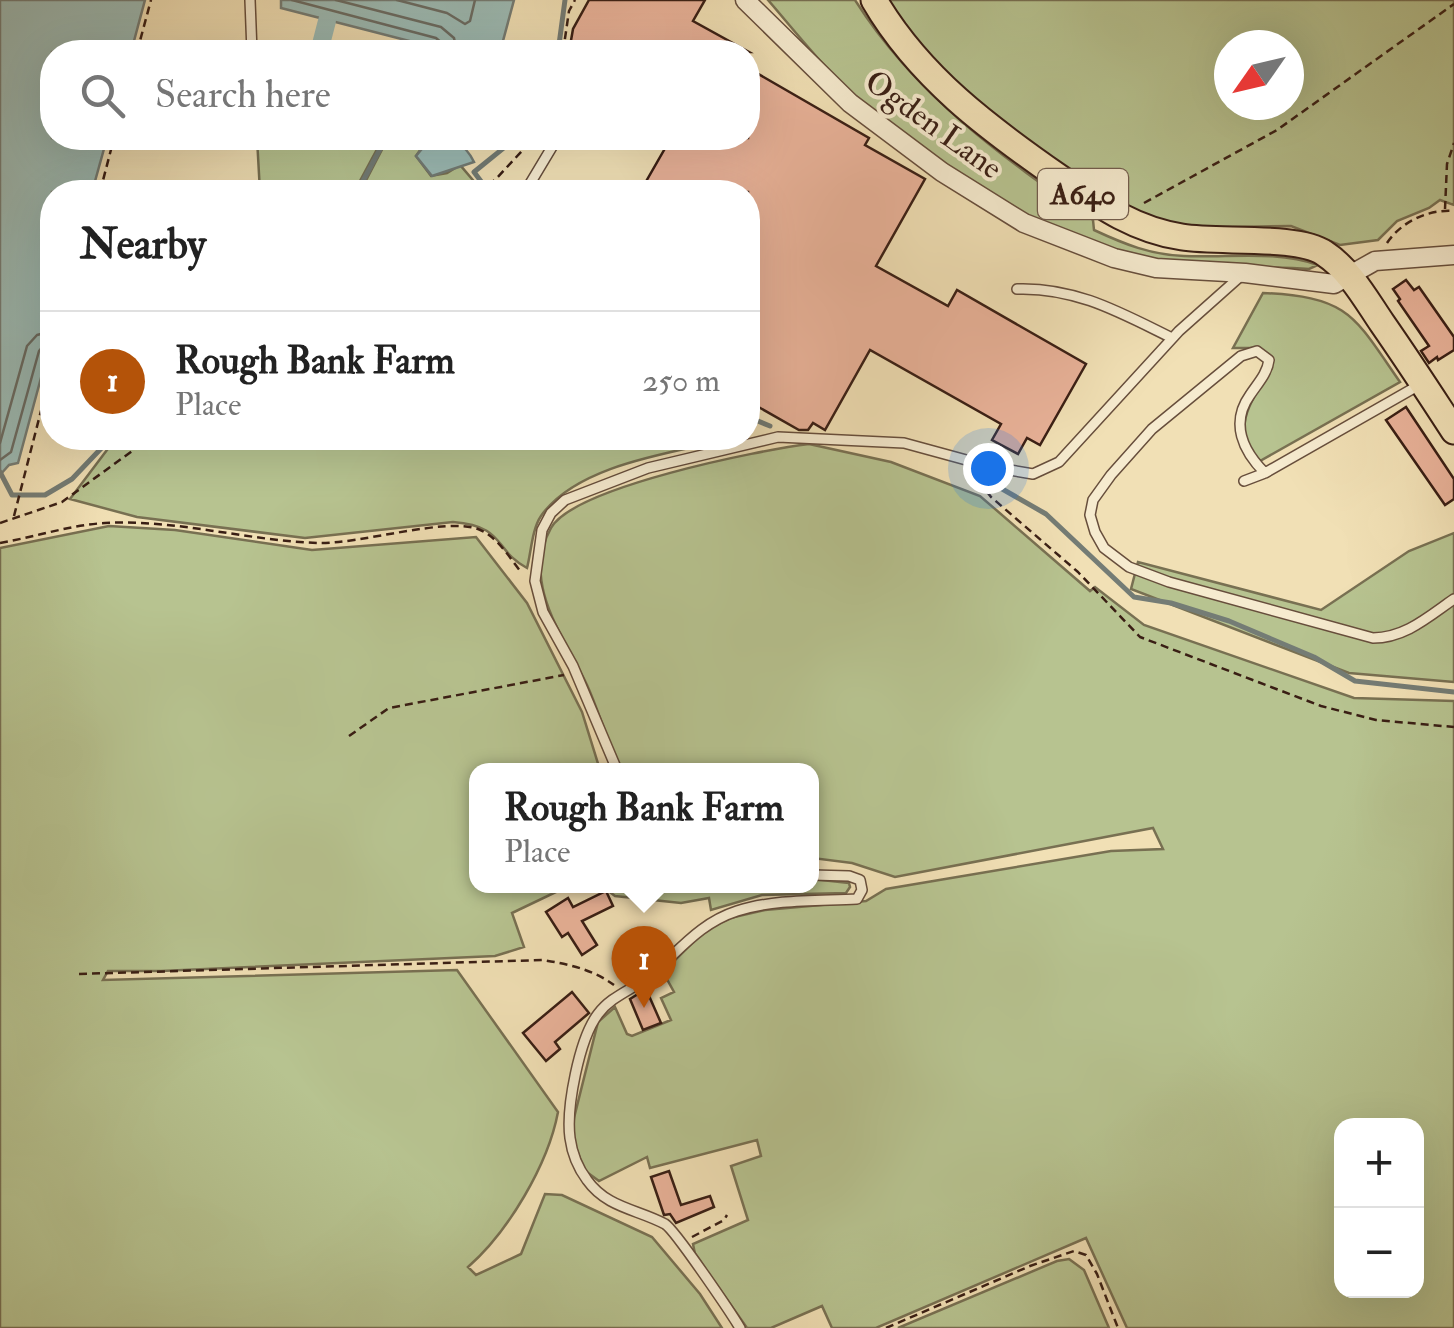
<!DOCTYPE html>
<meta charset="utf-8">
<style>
:root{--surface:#fff;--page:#f6f6f6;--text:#222;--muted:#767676;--line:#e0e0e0;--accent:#b45309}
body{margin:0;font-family:"IM FELL Double Pica",serif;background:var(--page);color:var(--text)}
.controls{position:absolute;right:30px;bottom:30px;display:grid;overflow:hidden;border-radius:20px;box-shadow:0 10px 40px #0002}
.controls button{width:90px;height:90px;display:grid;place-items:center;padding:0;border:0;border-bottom:2px solid var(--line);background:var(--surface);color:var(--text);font:50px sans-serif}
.compass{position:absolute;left:1214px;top:30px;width:90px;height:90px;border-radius:50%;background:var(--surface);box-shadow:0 10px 40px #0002;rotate:236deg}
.you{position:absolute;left:988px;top:468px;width:35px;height:35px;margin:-25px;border:8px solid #fff;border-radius:50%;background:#1a73e8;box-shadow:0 0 0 15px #1a73e833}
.badge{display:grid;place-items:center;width:65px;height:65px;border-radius:50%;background:var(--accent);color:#fff;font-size:32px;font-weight:700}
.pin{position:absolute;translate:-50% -82px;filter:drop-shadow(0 2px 5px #0008)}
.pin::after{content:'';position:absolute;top:52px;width:35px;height:30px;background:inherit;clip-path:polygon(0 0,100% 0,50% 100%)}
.popup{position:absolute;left:469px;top:763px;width:350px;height:130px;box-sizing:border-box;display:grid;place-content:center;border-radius:20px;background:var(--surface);filter:drop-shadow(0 2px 8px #0005);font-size:32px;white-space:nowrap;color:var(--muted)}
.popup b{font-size:38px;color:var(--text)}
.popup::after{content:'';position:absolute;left:50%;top:100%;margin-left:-20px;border:20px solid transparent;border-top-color:var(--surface)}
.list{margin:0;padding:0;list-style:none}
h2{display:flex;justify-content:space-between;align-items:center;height:130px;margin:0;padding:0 40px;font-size:42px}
h2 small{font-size:32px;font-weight:400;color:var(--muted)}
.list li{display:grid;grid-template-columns:65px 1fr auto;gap:30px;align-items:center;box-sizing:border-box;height:140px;padding:0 40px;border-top:2px solid var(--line)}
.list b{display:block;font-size:38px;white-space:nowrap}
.list p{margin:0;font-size:32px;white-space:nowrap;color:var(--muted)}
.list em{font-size:32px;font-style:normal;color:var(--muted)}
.icon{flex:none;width:55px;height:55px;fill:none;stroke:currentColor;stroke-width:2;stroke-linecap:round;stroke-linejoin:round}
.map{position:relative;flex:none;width:1454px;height:1328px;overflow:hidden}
.search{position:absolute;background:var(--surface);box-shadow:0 10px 40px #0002;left:40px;top:40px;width:720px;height:110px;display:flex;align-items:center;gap:25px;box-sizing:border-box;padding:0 35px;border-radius:40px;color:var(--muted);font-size:38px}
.panel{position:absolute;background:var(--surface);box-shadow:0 10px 40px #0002;left:40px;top:180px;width:720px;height:270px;border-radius:40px}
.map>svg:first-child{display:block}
.green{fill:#b7c390;stroke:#787052;stroke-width:2.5;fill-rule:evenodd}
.water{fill:#9cbbb5;stroke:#747c75;stroke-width:2.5}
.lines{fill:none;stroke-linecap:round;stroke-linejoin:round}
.shore{stroke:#6a6c64;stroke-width:2.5}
.stream{stroke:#747c75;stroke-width:5}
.canal{stroke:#9cbbb5;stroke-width:18}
.building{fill:#e9b299;stroke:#391e14;stroke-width:2.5}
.service-casing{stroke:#674e3c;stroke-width:12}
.minor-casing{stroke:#674e3c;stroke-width:21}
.primary-casing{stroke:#391e14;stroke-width:29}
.path{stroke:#391e14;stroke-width:2.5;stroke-dasharray:8 5;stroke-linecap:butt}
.service{stroke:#f6ebcf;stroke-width:9}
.minor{stroke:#f6ebcf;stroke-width:18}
.primary{stroke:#f1e0b5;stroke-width:25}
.labels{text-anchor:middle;stroke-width:8;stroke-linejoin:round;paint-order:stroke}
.shield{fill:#f6ebcf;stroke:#725c4c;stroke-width:2.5}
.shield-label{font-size:30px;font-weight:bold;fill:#391e14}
.street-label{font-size:32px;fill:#391e14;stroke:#f6ebcf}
</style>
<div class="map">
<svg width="1454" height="1328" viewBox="0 0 1454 1328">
<rect width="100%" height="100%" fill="#f1e0b5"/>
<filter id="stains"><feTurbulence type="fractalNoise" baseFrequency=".002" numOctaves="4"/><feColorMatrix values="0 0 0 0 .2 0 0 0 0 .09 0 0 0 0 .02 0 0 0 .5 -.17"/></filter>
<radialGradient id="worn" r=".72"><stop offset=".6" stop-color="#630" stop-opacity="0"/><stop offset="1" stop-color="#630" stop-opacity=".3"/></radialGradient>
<!-- green -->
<path class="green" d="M768,0H855C916,96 1001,156 1093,220L1094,230C1124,244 1151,255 1184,256C1228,258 1276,250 1318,265L1309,269C1267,266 1223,269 1180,264C1062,251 956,180 866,105C829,75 799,36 768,0Z
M882,0H1454V205L1440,200L1429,208L1397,221L1378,240L1340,245L1291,226L1178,228L1112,207L937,72ZM1229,45H1289V105H1229Z
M257,138H383L354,192H260Z
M388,138H426L428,139L416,156L431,176L447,173L460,165L483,192H360Z
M1263,293C1350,297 1354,316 1400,382L1260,461C1226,433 1254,396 1272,368V362L1260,348H1233Z
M116,438H703L717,442C663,454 575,467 541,516C532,529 531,553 527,568C494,551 506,526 453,522L305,538L137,517L70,499Z
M809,444L891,462L980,496L1090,591L1095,587L1144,625L1354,698L1454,701V1328H1127L1086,1238L876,1328H832L822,1306L771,1328H747L695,1254L693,1244L748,1220L731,1166L761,1156L757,1140L650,1168L647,1157L599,1181L584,1170L572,1136L574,1118L598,1022L615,1007L627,1034L632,1036L671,1020L661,998L674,992L663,972L705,930L730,918L765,910L866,901L886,889L1111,851L1163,849L1153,828L895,877L852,863L812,858V770H622C607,744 600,713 587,685C565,638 520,583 551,528C574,487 760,450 809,444ZM1342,1126H1416V1290H1342Z
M109,526L175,530L312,550L476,537L527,603L582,712L600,770H477V886H592L560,890L512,913L524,947L495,956L161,971H108L103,980L457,970L558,1112C548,1165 508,1232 468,1267L476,1275L521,1254L545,1194L562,1195L652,1237L700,1294L722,1328H0V548Z
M1454,533V682L1349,673L1131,589L1138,562L1321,610L1409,551Z
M812,879L849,883L850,887L846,893L762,895L711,910L709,898L681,903L615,896L602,886H812Z
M1069,1259L1084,1270L1109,1328H898L1057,1261Z"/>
<!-- water -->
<path class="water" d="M0,0H145L131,52H52V138H107L92,192H52V337L18,463L9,465L0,475Z
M281,0H514L500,52H452L281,8Z
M431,138C451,137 465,143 474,162L432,176L416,156Z"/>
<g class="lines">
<!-- shore -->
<path class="shore" d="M292,0L436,38L443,44L444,52
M336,0L441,27L454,38L457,52
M397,0L447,13L465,24L470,21L475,0
M0,443L27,346L37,335L52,331
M0,460L11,452L39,351L44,345L52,344"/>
<!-- stream -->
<path class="stream" d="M558,52L565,0
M357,192L386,138
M489,192L474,172L516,138
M748,417L770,426
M0,472L12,495H45L72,479L111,438
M997,486L1046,514L1134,597L1171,603L1229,621L1314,657L1355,681L1454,692"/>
<!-- canal -->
<path class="canal" d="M319,52L327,21"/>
</g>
<!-- building -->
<path class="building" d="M589,0H705L693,21L749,52H569L573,29Z
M748,68L869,138L865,145L925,179L876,266L948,306L957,290L1086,364L1040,445L1027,438L1018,454L992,440L1001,424L870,350L825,430L813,423L808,430H799L748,401V192H640L671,138H748Z
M1406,280L1414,290L1419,287L1454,337V350L1438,360L1437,357L1429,363L1421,351L1429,346L1398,301L1400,299L1393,289Z
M1406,407L1454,479V499L1445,505L1386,420Z
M606,891L613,906L582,921L597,945L582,955L568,933L562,937L546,912L568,898L573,907Z
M646,989L661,1023L643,1030L630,999Z
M572,992L589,1013L555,1042L560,1049L546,1061L523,1033Z
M669,1171L681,1205L710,1196L714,1207L676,1223L670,1214L664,1215L651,1177Z"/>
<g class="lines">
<!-- service casing -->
<g class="service-casing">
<path id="service" d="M250,0L252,52
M525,192L552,147
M1017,289C1076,287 1121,313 1172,338
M1265,473C1243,451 1230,423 1250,395C1258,383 1267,374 1269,360L1257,351L1241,356L1152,429L1111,475L1093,500L1090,515L1095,532L1104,548L1129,567L1169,582L1373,638C1405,638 1428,617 1454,599
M1244,481L1265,473L1421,384
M617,770L573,666L543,612L535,581L542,530L551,513L565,500L648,468L778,437L904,443L992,467L1033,474L1059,462L1179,331L1243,274
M740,1328C731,1313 675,1230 665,1224C637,1209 607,1208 587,1180C578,1168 572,1153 570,1138C566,1108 579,1039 598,1014C612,995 635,989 652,974C680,950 700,923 737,911C774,899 818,901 857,899L862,890L860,880L849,876L812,875"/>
</g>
<!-- minor casing -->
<g class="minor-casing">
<path id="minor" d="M745,0L850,103L942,172L1024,223L1114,258L1156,268L1245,273L1334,284L1375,261L1454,255"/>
</g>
<!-- primary casing -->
<g class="primary-casing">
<path id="primary" d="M874,0C919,77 988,128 1060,178C1098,204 1134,230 1182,237C1218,243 1298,235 1324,253C1350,270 1365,298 1382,323C1407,359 1430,394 1454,431"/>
</g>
<!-- path -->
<path class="path" d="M137,52L151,0
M351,52L354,42
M563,52L569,11L575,0
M100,192L114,138
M477,192L495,180L534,138
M1144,203L1277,130L1454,4
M1445,209L1447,164L1454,143
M1387,243C1401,222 1428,209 1454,211
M985,479V489L991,497L1078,572L1140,637L1321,706L1376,720L1454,727
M14,516L52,368
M0,523L62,502L150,438
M0,543C35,537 70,525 105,523C177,519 248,541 319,543C360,544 446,517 478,529C497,536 509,557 521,572
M349,736L389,708L564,675
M79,974L542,960C568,964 592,969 614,985
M692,1237L724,1220L727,1215
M886,1328L1030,1266L1074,1251L1086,1255L1097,1274L1118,1328"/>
<!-- service -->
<use href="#service" class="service"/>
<!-- minor -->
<use href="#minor" class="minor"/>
<!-- primary -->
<use href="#primary" class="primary"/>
</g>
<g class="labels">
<!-- shield labels -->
<rect class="shield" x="1038" y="169" width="90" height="50" rx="8"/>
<g class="shield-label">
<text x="1083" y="204">A640</text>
</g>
<!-- street labels -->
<g class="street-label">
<text transform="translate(934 124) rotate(36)" y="11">Ogden Lane</text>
</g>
</g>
<rect width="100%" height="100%" filter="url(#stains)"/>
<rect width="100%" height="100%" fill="url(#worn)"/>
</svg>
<div class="controls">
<button>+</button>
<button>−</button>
</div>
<svg class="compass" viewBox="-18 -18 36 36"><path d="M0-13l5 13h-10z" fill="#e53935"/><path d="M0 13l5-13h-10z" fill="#767676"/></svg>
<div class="you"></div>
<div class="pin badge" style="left:644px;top:1008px">1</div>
<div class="popup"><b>Rough Bank Farm</b>Place</div>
<div class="search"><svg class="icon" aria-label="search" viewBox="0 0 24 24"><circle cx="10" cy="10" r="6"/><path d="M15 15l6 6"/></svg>Search here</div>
<section class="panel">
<h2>Nearby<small></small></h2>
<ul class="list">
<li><span class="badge">1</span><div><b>Rough Bank Farm</b><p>Place</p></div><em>250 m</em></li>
</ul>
</section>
</div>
